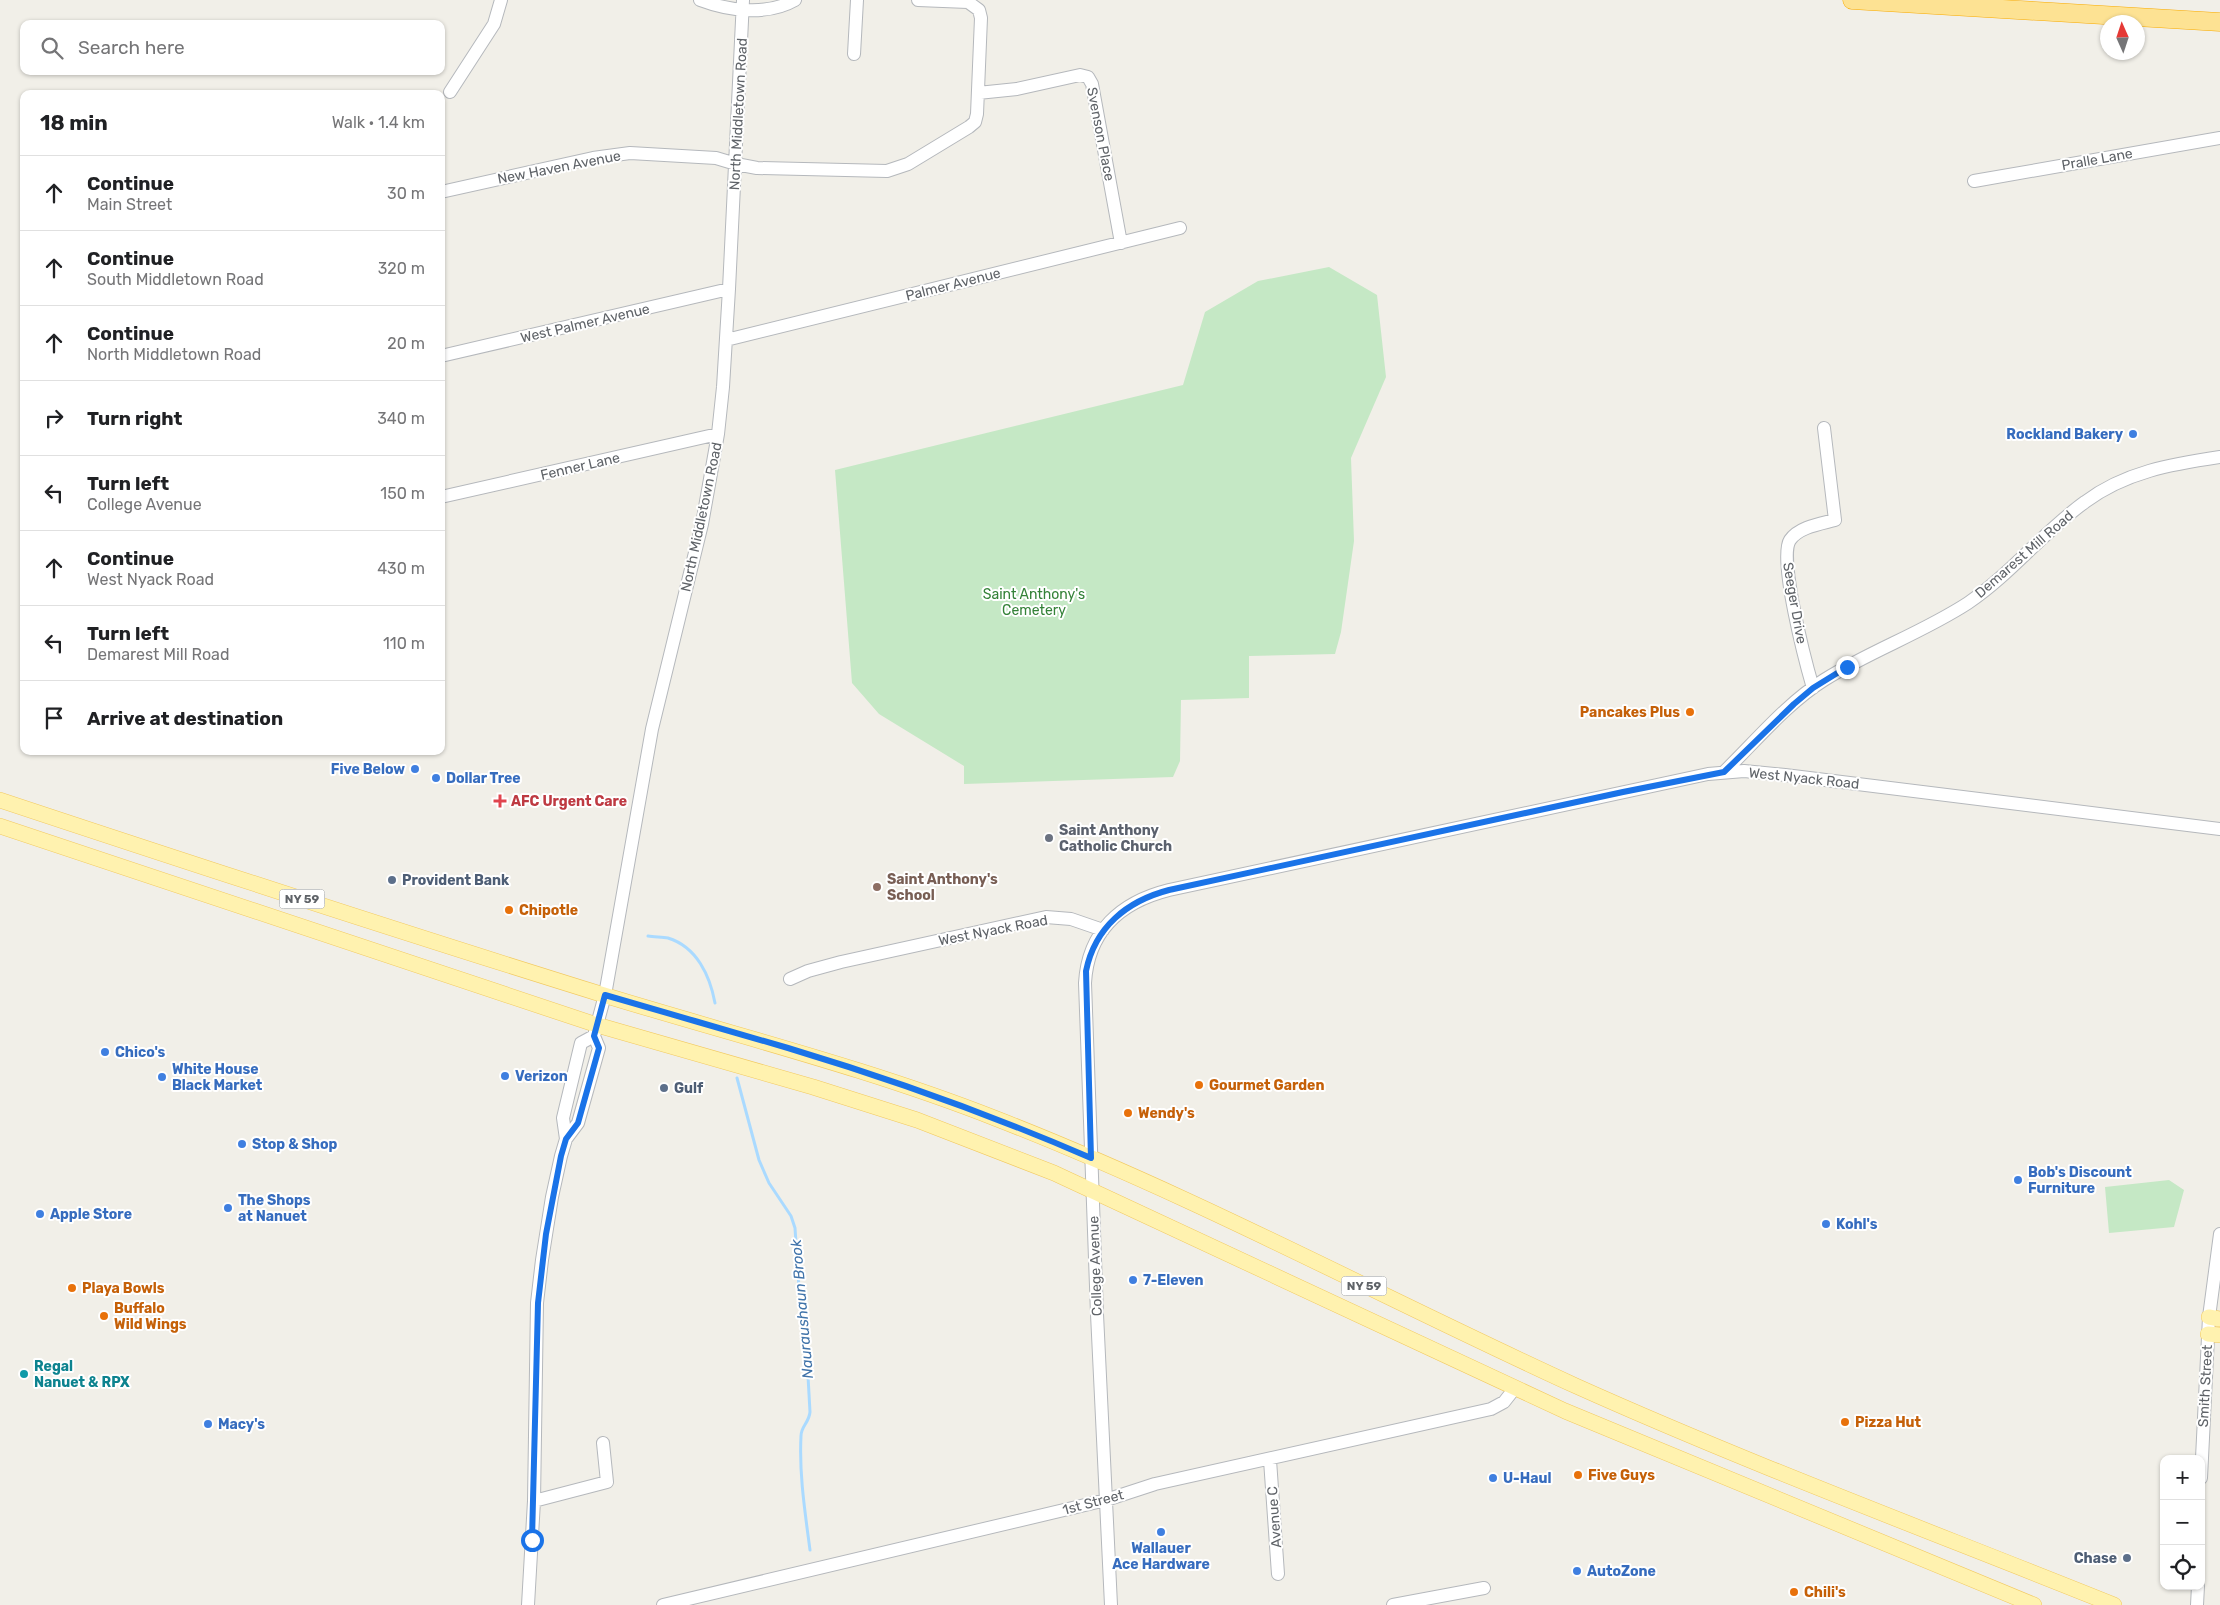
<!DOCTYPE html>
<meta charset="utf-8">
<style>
:root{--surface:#fff;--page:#f6f6f6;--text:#202124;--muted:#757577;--line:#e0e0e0}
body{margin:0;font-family:Rubik,sans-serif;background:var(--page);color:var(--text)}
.controls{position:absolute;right:15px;bottom:15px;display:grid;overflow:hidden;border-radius:10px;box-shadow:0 1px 4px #0004}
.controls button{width:45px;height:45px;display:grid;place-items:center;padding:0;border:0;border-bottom:1px solid var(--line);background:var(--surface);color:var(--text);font:25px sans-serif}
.compass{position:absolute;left:2100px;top:15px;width:45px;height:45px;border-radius:50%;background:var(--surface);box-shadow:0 1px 4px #0004;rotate:357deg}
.stop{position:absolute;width:15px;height:15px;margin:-11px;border:4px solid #1a73e8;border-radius:50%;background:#fff}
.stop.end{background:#1a73e8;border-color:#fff;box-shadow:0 1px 5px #0008}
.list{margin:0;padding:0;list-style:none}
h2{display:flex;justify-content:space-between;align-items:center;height:65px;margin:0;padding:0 20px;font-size:21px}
h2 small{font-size:16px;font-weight:400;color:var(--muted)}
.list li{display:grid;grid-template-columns:32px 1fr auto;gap:15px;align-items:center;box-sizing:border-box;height:75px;padding:0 20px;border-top:1px solid var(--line)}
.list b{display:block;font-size:19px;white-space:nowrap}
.list p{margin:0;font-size:16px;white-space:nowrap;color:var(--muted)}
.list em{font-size:16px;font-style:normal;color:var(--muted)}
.icon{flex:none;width:28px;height:28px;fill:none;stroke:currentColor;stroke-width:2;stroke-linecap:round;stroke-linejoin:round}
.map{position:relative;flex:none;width:2220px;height:1605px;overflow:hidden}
.search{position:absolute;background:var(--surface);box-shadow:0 1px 4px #0004;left:20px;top:20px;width:425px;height:55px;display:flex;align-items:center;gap:12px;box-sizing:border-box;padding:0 18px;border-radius:10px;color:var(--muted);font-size:19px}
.panel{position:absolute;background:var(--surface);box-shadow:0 1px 4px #0004;left:20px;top:90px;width:425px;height:665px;border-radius:10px}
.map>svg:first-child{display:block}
.green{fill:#c5e8c5}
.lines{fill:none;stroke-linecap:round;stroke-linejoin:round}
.stream{stroke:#aadaff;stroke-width:3}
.minor-casing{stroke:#b5b8bc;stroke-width:14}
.major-casing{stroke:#f2c960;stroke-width:16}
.highway-casing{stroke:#f9ab00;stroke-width:19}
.minor{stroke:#fff;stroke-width:12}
.major{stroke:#fff2af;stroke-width:15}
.highway{stroke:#fde293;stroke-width:18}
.route{stroke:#1a73e8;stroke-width:6}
.shop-dot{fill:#3f7fe0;stroke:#fff;stroke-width:2}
.food-dot{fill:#e8710a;stroke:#fff;stroke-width:2}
.health-dot{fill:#e0444e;stroke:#fff;stroke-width:2}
.worship-dot{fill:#6b7280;stroke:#fff;stroke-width:2}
.service-dot{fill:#5c6f8a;stroke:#fff;stroke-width:2}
.education-dot{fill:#8d6e63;stroke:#fff;stroke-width:2}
.culture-dot{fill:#0f9aa8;stroke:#fff;stroke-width:2}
.labels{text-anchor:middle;stroke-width:4;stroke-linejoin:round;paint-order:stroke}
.shield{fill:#fff;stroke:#8f9295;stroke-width:1}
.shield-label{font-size:12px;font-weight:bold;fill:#5f6368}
.street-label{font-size:14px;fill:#5f6368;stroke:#fff}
.shop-label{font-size:14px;font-weight:bold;fill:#366cbe;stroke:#fff;text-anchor:start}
.park-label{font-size:14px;fill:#348238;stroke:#fff}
.food-label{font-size:14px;font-weight:bold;fill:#c56008;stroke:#fff;text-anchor:start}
.health-label{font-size:14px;font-weight:bold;fill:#be3a42;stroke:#fff;text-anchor:start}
.worship-label{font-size:14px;font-weight:bold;fill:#5b616d;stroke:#fff;text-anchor:start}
.education-label{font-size:14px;font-weight:bold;fill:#785e54;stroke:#fff;text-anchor:start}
.service-label{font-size:14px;font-weight:bold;fill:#4e5e75;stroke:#fff;text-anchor:start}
.culture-label{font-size:14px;font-weight:bold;fill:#0d838f;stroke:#fff;text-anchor:start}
.water-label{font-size:15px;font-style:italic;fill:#4174aa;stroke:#fff}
</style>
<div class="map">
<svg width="2220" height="1605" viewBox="0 0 2220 1605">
<rect width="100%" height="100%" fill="#f1efe8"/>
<!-- green -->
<path class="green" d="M1329,267L1377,295L1386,377L1351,458L1354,541L1341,632L1335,654L1249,656V698L1181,700L1180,761L1173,777L964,784V766L879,714L852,683L835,470L1183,385L1205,312L1258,281Z
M2169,1180L2184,1190L2174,1227L2109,1233L2105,1187Z"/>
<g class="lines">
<!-- stream -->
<path class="stream" d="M648,936C654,937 662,937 668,938C697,947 710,976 715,1003
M737,1078L759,1160L769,1183L791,1216L795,1228L799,1288L805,1322L810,1412C809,1423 801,1426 801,1436C799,1474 805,1512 810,1550"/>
<!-- minor casing -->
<g class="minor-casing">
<path id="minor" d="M700,0C729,11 767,16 795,0
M854,54L857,0
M450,92L494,24L501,0
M978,93L1017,89L1080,75L1088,77L1092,84L1121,243
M1974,181L2220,138
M441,192L593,158L630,153L716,158L736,164L757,168L887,171L908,164L969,127L975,122L977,114L981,18L979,10L968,2L918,0
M726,340L1180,228
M441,356L729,289
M441,497L718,434
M1813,688C1806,664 1778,558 1790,540C1799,527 1820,524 1835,520L1824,428
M1724,772C1756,741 1786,704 1824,680C1870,651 1922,633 1968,603C2011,574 2043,532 2085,502C2125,472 2172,464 2220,457
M790,979L808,971L841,962L1046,917L1071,919L1103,930
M566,1139L563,1118L581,1043L594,1036L605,995L652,729L702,524L718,434L723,387L729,289L743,0
M1270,1460L1278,1574
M2201,1478L2209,1317L2220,1234
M534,1501L607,1482L603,1443
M528,1605L534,1501L537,1303L542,1260L552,1197L561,1156L566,1139L578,1123L599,1048L594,1036
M663,1605L1106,1500L1155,1484L1491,1409L1504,1402L1515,1388
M1111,1605L1097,1314L1085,983C1088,931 1121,902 1169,890L1708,774L1744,771L1785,775L2220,829
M1393,1605L1484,1588
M2197,1605L2198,1586"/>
</g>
<!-- major casing -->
<g class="major-casing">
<path id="major" d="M0,800C202,867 404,933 607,996C738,1036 870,1069 997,1119C1195,1196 1383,1298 1576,1386C1752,1465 1935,1533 2114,1605
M0,826L597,1025L813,1087L917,1120L1054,1173L1565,1411L2034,1605
M2209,1317L2220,1319
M2208,1334L2220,1335"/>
</g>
<!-- highway casing -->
<g class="highway-casing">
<path id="highway" d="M1852,0L2220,22"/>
</g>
<!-- minor -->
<use href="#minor" class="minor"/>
<!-- major -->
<use href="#major" class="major"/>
<!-- highway -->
<use href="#highway" class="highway"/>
</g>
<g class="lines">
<!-- route -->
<path class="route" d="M532,1540L538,1303L546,1234L561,1156L566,1139L578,1123L599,1048L594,1036L605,995C666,1013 727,1030 788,1048C891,1079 992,1115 1091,1158L1086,971C1095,927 1127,901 1169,890L1623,792L1724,772L1794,704L1813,688L1847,667"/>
</g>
<!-- markers -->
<g class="shop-dot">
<circle cx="2133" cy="434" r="5"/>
<circle cx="415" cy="769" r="5"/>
<circle cx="436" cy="778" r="5"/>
<circle cx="105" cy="1052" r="5"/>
<circle cx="505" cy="1076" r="5"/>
<circle cx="162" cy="1077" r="5"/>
<circle cx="242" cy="1144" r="5"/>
<circle cx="2018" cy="1180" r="5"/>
<circle cx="228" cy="1208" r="5"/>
<circle cx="40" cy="1214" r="5"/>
<circle cx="1826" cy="1224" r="5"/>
<circle cx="1133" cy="1280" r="5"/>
<circle cx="208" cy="1424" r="5"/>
<circle cx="1493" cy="1478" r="5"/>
<circle cx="1161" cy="1532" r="5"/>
<circle cx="1577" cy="1571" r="5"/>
</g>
<g class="food-dot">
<circle cx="1690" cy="712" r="5"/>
<circle cx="509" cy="910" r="5"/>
<circle cx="1199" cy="1085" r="5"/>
<circle cx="1128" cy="1113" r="5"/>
<circle cx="72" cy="1288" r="5"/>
<circle cx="104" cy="1316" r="5"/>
<circle cx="1845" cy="1422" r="5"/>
<circle cx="1578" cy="1475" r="5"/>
<circle cx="1794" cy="1592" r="5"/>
</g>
<path class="health-dot" d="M497.5 793.5h5v5h5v5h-5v5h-5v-5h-5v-5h5z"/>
<circle class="worship-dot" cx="1049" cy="838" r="5"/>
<g class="service-dot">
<circle cx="392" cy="880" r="5"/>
<circle cx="664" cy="1088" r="5"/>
<circle cx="2127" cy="1558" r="5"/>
</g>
<circle class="education-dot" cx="877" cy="887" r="5"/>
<circle class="culture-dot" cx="24" cy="1374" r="5"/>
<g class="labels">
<!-- shield labels -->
<g class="shield">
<rect x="279.5" y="889.5" width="45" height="19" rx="4"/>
<rect x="1341.5" y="1276.5" width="45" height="19" rx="4"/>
</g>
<g class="shield-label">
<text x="302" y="903">NY 59</text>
<text x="1364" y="1290">NY 59</text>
</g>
<!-- street labels -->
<g class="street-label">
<text transform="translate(738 114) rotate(-87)" y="5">North Middletown Road</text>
<text transform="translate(1101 134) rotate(79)" y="5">Svenson Place</text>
<text transform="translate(2097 159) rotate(-10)" y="5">Pralle Lane</text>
<text transform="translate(559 167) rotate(-11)" y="5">New Haven Avenue</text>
<text transform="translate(953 284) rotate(-14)" y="5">Palmer Avenue</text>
<text transform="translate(585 323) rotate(-13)" y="5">West Palmer Avenue</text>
<text transform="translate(580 466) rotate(-13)" y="5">Fenner Lane</text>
<text transform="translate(701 517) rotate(-78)" y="5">North Middletown Road</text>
<text transform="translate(2024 554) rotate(-41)" y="5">Demarest Mill Road</text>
<text transform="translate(1795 603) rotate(80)" y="5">Seeger Drive</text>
<text transform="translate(1804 778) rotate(6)" y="5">West Nyack Road</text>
<text transform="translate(993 930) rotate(-11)" y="5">West Nyack Road</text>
<text transform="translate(1095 1266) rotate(-92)" y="5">College Avenue</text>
<text transform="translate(2205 1386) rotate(-87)" y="5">Smith Street</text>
<text transform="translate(1093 1502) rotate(-15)" y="5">1st Street</text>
<text transform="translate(1274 1517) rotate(-94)" y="5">Avenue C</text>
</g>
<!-- shop labels -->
<g class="shop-label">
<text x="2123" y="439" text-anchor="end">Rockland Bakery</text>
<text x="405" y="774" text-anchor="end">Five Below</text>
<text x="446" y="783">Dollar Tree</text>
<text x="115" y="1057">Chico's</text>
<text x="172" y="1074">White House<tspan x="172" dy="16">Black Market</tspan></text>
<text x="515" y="1081">Verizon</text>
<text x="252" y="1149">Stop &amp; Shop</text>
<text x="2028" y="1177">Bob's Discount<tspan x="2028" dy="16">Furniture</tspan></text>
<text x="238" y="1205">The Shops<tspan x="238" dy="16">at Nanuet</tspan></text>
<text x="50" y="1219">Apple Store</text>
<text x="1836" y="1229">Kohl's</text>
<text x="1143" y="1285">7-Eleven</text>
<text x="218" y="1429">Macy's</text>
<text x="1503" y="1483">U-Haul</text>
<text x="1161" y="1553" text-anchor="middle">Wallauer<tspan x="1161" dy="16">Ace Hardware</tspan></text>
<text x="1587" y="1576">AutoZone</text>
</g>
<!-- park labels -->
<g class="park-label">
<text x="1034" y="599">Saint Anthony's<tspan x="1034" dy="16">Cemetery</tspan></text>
</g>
<!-- food labels -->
<g class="food-label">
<text x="1680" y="717" text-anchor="end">Pancakes Plus</text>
<text x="519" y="915">Chipotle</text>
<text x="1209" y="1090">Gourmet Garden</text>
<text x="1138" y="1118">Wendy's</text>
<text x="82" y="1293">Playa Bowls</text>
<text x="114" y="1313">Buffalo<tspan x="114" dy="16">Wild Wings</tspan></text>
<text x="1855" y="1427">Pizza Hut</text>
<text x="1588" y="1480">Five Guys</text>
<text x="1804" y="1597">Chili's</text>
</g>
<!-- health labels -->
<g class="health-label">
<text x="511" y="806">AFC Urgent Care</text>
</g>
<!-- worship labels -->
<g class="worship-label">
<text x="1059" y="835">Saint Anthony<tspan x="1059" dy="16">Catholic Church</tspan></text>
</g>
<!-- education labels -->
<g class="education-label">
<text x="887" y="884">Saint Anthony's<tspan x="887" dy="16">School</tspan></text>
</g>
<!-- service labels -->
<g class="service-label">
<text x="402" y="885">Provident Bank</text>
<text x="674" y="1093">Gulf</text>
<text x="2117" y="1563" text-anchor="end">Chase</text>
</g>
<!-- culture labels -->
<g class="culture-label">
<text x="34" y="1371">Regal<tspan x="34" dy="16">Nanuet &amp; RPX</tspan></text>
</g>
<!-- water labels -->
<g class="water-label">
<text transform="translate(802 1309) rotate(-95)" y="5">Nauraushaun Brook</text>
</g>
</g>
</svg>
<div class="controls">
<button>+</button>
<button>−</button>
<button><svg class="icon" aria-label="locate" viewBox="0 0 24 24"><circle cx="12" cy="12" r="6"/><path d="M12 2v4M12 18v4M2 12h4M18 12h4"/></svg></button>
</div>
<svg class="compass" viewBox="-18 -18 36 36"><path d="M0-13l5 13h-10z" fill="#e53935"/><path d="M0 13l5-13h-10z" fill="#757577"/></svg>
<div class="stop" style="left:532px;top:1540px"></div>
<div class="stop end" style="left:1847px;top:667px"></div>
<div class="search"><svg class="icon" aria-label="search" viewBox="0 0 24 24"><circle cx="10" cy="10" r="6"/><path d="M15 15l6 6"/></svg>Search here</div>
<section class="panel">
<h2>18 min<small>Walk · 1.4 km</small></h2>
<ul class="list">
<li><svg class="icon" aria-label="ahead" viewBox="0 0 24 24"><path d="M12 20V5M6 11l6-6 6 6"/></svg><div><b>Continue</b><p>Main Street</p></div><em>30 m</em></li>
<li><svg class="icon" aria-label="ahead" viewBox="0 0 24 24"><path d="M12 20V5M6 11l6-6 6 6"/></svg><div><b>Continue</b><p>South Middletown Road</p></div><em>320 m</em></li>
<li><svg class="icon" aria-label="ahead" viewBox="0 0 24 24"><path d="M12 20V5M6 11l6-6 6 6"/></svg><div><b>Continue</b><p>North Middletown Road</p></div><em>20 m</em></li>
<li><svg class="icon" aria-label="right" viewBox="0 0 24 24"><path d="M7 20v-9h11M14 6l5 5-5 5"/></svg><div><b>Turn right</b></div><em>340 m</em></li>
<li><svg class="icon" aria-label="left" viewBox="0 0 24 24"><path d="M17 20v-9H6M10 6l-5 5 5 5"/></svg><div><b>Turn left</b><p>College Avenue</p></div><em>150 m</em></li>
<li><svg class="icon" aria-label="ahead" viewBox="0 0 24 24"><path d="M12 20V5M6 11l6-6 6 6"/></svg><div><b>Continue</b><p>West Nyack Road</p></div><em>430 m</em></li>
<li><svg class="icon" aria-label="left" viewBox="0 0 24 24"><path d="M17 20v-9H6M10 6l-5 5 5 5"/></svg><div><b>Turn left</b><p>Demarest Mill Road</p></div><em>110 m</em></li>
<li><svg class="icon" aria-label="arrive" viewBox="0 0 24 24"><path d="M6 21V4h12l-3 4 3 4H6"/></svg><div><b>Arrive at destination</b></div></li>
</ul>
</section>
</div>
